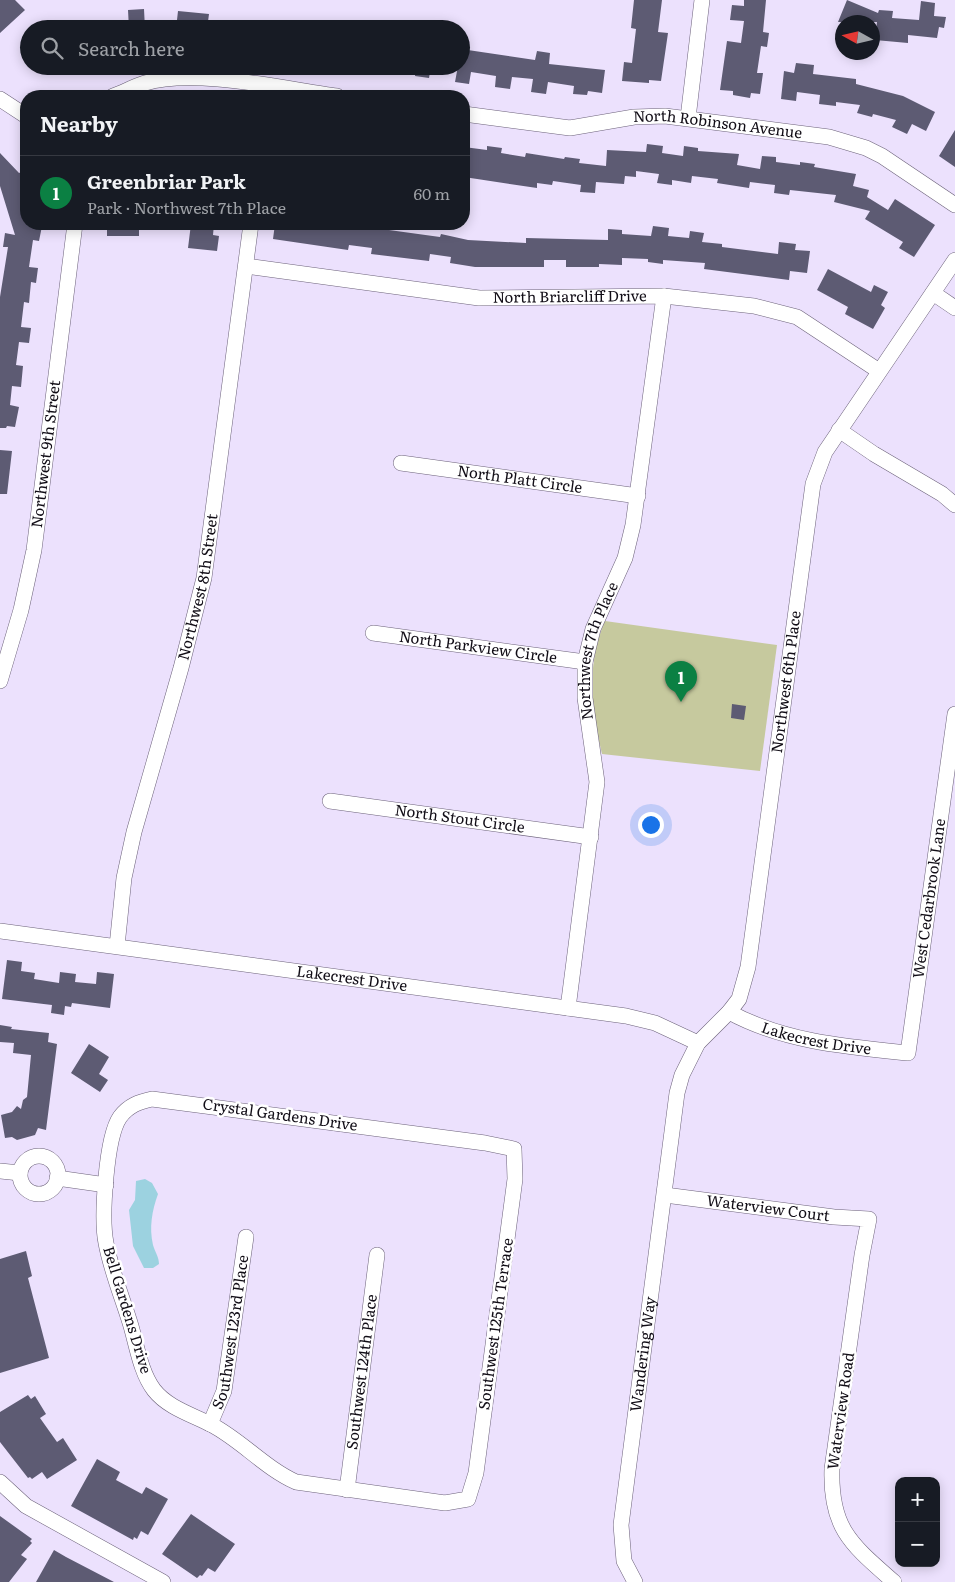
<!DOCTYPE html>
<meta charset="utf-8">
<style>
:root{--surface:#171b24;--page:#20242c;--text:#f1f3f6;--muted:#9ea1a6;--line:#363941;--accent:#0b8043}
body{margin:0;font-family:Literata,serif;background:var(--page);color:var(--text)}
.controls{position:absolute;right:15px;bottom:15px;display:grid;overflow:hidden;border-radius:10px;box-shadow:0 2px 12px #0003}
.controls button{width:45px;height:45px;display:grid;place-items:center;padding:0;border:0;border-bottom:1px solid var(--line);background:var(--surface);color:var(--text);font:25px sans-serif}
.compass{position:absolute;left:835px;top:15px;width:45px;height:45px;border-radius:50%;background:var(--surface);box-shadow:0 2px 12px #0003;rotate:278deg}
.you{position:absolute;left:650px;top:824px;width:18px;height:18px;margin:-12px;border:4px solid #fff;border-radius:50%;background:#1a73e8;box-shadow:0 0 0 8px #1a73e833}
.badge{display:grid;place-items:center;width:32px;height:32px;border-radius:50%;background:var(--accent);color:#fff;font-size:16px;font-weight:700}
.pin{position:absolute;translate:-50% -41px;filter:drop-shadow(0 1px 2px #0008)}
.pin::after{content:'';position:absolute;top:26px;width:18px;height:15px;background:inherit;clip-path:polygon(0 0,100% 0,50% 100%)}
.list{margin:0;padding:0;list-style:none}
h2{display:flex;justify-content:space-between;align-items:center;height:65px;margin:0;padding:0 20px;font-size:21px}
h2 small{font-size:16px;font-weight:400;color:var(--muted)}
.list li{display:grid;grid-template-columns:32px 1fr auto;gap:15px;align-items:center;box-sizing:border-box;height:75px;padding:0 20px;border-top:1px solid var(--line)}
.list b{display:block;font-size:19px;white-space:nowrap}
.list p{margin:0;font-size:16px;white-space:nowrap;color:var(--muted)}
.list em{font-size:16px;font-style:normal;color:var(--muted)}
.icon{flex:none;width:28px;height:28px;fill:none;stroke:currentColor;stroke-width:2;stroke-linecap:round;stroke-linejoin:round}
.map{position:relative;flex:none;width:955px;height:1582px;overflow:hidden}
.search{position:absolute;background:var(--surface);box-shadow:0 2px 12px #0003;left:20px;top:20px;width:450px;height:55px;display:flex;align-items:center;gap:12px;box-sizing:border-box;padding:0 18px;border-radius:28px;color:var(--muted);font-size:19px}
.panel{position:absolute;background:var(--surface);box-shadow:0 2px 12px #0003;left:20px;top:90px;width:450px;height:140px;border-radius:20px}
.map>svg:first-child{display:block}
.green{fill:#c6c99e}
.water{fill:#9cd2e0}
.building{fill:#5d5b73}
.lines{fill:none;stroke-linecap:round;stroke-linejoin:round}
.minor-casing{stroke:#6c627a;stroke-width:16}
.minor{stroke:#fff;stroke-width:15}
.labels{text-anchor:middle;stroke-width:5;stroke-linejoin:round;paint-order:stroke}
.street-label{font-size:15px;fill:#110d16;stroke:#fff}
</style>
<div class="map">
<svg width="955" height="1582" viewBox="0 0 955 1582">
<rect width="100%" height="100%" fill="#ece1fd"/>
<!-- green -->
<path class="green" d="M605,621L777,645L760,771L602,754C591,709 586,664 605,621Z"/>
<!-- water -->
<path class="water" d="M145,1179L152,1183L158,1194C152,1211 149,1227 153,1245C155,1252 159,1257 159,1264L153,1268H144L133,1246L129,1210L135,1200L136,1181Z"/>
<!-- building -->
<path class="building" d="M0,0H15L25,10L0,33Z
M634,0H662L658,32L668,33L661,81L649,80V83L622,81L624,62L632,63L636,29L631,28Z
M744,0H766L763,32L769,33L767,47L761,46L757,73H763L760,94L751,93L750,98L733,95V91L720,90L727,41L741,43L744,21L730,20L732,5L744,6Z
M847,0L878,13L879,10L893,11L892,18L919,20L921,1L935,3L934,16L946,17L944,28L939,27L937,38L908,35V43L875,40L877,22H838Z
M144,9L145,29H129L128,10Z
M178,11L209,14L207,29H176Z
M461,49L535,60L537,51L550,53L549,64L605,70L602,93L588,91L587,95L573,94L574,86L548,82L546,94L531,92L533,79L512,77L510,89L495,87L496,76L471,72L469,84L455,82L458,66H461Z
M796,63L814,65L813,74L856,79V84L903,96L935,112L926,131L912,124L907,134L892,127L896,120L873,114L872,117L857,113L860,105L836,102V106L819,104L820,95L797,92L796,101L781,99L784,71L794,73Z
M416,66H431L429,78L415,76Z
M955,130V167L939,156Z
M647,144L663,146L662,153L683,156L684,146L698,148V151L739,154L737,165L760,169L762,156L776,157V162L800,165V162L815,164L814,167L856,174L853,186L869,190L867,197L888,210L895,199L935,225L914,257L899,248L903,242L865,219L870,211L834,202L836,195L790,190L789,195L774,193L775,185L750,182L749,188L717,183L718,179L692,176L691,183L672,180V185L657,183L659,174L636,171V177L625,176L624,184L596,182L595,193L580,192L581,185L553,181L552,185L537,183V188L464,177V147L487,150V146L502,148L501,153L525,157L526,153L564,159L565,157L580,159L579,163L606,166L607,150L646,152Z
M0,153L19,173L26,170V224L42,226L39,241L33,240L29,267L38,268L36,283L31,282L29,303L24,302L21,327L31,328L29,343L19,342L16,365L23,366L21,387L12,386L10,405L19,407L15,427L7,426L6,428H0V297L8,247H3L5,233L15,235L0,186Z
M107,224H139V236H107Z
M191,224H214L213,235L219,236L217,251L188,248Z
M275,224L356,226V224H390L389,230L440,237L441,234L468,240L526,243V238L608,240V229L622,230V234L651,236L653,226L669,228L668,236L689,238L690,231L704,233L702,242L722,244V247L778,254L779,242L796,244L795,250L810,251L807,273L790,271L789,280L704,269L705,263L663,260V264L648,262V259L622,258V265L599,264V267H566V260H544V267H475L450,263L451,257L430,254L429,261L371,254L372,248L349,245L348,250L273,239Z
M828,269L871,292L874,285L888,292L881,305L885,308L873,329L845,314L848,307L817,290Z
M0,450L12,451L7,494H0Z
M732,704L746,706L744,720L731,718Z
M7,960L22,962L21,971L35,973L34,979L59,983L60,972L76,974L75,982L96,984L97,972L114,974L110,1008L72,1003L71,1007L65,1006L64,1015L51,1013L52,1005L2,999Z
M0,1025L12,1027L11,1029L49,1033L48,1042L57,1044L46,1130L38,1128L35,1135L17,1140L12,1137L5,1138L1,1115L12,1112L17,1106L21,1109L23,1100L27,1097L31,1055L13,1053L14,1043L0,1042Z
M89,1044L109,1057L99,1074L108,1080L100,1092L71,1073Z
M26,1251L32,1276L28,1278L49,1358L0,1373V1259Z
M28,1395L31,1399L35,1396L46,1414L40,1418L57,1442L63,1438L77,1460L47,1479L42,1472L32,1479L30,1477L28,1478L0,1442V1412Z
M97,1459L120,1472L116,1480L142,1494L146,1487L168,1499L148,1535L141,1531L137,1539L134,1537L133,1540L71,1506Z
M191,1514L235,1544L215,1572L208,1568L202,1576L200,1575L197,1578L162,1554Z
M0,1516L32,1539L30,1541L32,1543L21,1555L27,1559L9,1582H0Z
M54,1550L66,1557L114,1582H36Z"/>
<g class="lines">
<!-- minor casing -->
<g class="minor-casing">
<g id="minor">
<path d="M113,96C124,92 135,86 145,83C194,68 285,89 337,96"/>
<path d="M0,99L26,116"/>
<path id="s1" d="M464,114L570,128L634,117L665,116L829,137L866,148L882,156L955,205"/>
<path d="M688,118L702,0"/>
<path id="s2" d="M246,266L479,298L664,296L754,306L797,317L879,371"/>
<path d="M933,293L955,308"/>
<path d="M839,430L874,454L942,494L955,505"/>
<path id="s3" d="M401,463L638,496"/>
<path id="s4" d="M373,633L585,662"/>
<path id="s5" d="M0,681L21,610L34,550L75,224"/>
<path id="s6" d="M330,801L591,837"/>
<path id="s7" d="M0,931L626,1016L655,1023L698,1043"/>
<path id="s8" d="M117,946L124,878L134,832L181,668L204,578L251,224"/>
<path id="s9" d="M568,1008L597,782L585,698V662L593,629L625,558L633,525L664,296"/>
<path id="s10" d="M729,1012C784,1042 847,1047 908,1053L955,714"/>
<path d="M152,1099L485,1143L514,1149L515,1179L476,1473L468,1499L445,1503L296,1482C265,1468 242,1441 212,1425C193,1415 168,1408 154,1390C141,1373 137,1347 131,1326C123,1299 111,1271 106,1243C101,1218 106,1137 120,1117C129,1105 139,1102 152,1099Z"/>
<circle cx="39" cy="1175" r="19"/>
<path d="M0,1171L20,1173"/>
<path d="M57,1178L106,1185"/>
<path id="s11" d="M665,1195L834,1217L869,1219L862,1255L832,1469C830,1529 852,1545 894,1582"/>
<path id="s12" d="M210,1424L224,1391L246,1237"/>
<path d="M0,1482L26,1506L163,1582"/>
<path id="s13" d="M347,1490L377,1255"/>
<path id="s14" d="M635,1582L624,1561L621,1525L677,1093L682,1075L698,1043L729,1012L739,999L748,967L813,484L825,452L955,260"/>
</g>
</g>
<!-- minor -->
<use href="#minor" class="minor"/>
</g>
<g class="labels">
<!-- street labels -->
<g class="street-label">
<text dy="5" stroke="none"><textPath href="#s1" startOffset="256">North Robinson Avenue</textPath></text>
<text dy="5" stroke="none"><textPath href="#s2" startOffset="326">North Briarcliff Drive</textPath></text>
<text dy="5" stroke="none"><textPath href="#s5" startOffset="232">Northwest 9th Street</textPath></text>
<text dy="5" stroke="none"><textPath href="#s3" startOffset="120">North Platt Circle</textPath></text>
<text dy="5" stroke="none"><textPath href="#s8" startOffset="369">Northwest 8th Street</textPath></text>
<text dy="5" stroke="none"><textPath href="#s4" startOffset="106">North Parkview Circle</textPath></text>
<text dy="5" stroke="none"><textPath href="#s9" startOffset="362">Northwest 7th Place</textPath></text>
<text dy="5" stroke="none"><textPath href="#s14" startOffset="931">Northwest 6th Place</textPath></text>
<text dy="5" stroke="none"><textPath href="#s6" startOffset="131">North Stout Circle</textPath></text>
<text dy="5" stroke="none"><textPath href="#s10" startOffset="341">West Cedarbrook Lane</textPath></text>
<text dy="5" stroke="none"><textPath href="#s7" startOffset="355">Lakecrest Drive</textPath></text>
<text dy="5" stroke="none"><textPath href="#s10" startOffset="92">Lakecrest Drive</textPath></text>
<text transform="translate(280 1115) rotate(8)" y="5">Crystal Gardens Drive</text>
<text dy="5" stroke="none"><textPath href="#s11" startOffset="104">Waterview Court</textPath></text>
<text transform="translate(127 1310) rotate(73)" y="5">Bell Gardens Drive</text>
<text transform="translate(496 1324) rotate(-82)" y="5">Southwest 125th Terrace</text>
<text dy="5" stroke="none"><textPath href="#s12" startOffset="95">Southwest 123rd Place</textPath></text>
<text dy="5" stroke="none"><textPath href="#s14" startOffset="232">Wandering Way</textPath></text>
<text dy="5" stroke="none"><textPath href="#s13" startOffset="119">Southwest 124th Place</textPath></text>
<text transform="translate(841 1411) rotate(-82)" y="5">Waterview Road</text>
</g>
</g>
</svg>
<div class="controls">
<button>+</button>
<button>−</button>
</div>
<svg class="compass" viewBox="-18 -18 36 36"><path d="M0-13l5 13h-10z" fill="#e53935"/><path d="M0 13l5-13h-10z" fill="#9ea1a6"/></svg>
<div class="you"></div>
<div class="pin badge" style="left:681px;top:702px">1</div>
<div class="search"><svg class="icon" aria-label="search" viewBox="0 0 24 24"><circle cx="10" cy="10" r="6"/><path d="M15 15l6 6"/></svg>Search here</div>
<section class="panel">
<h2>Nearby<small></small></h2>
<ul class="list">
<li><span class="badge">1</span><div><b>Greenbriar Park</b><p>Park · Northwest 7th Place</p></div><em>60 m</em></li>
</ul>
</section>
</div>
